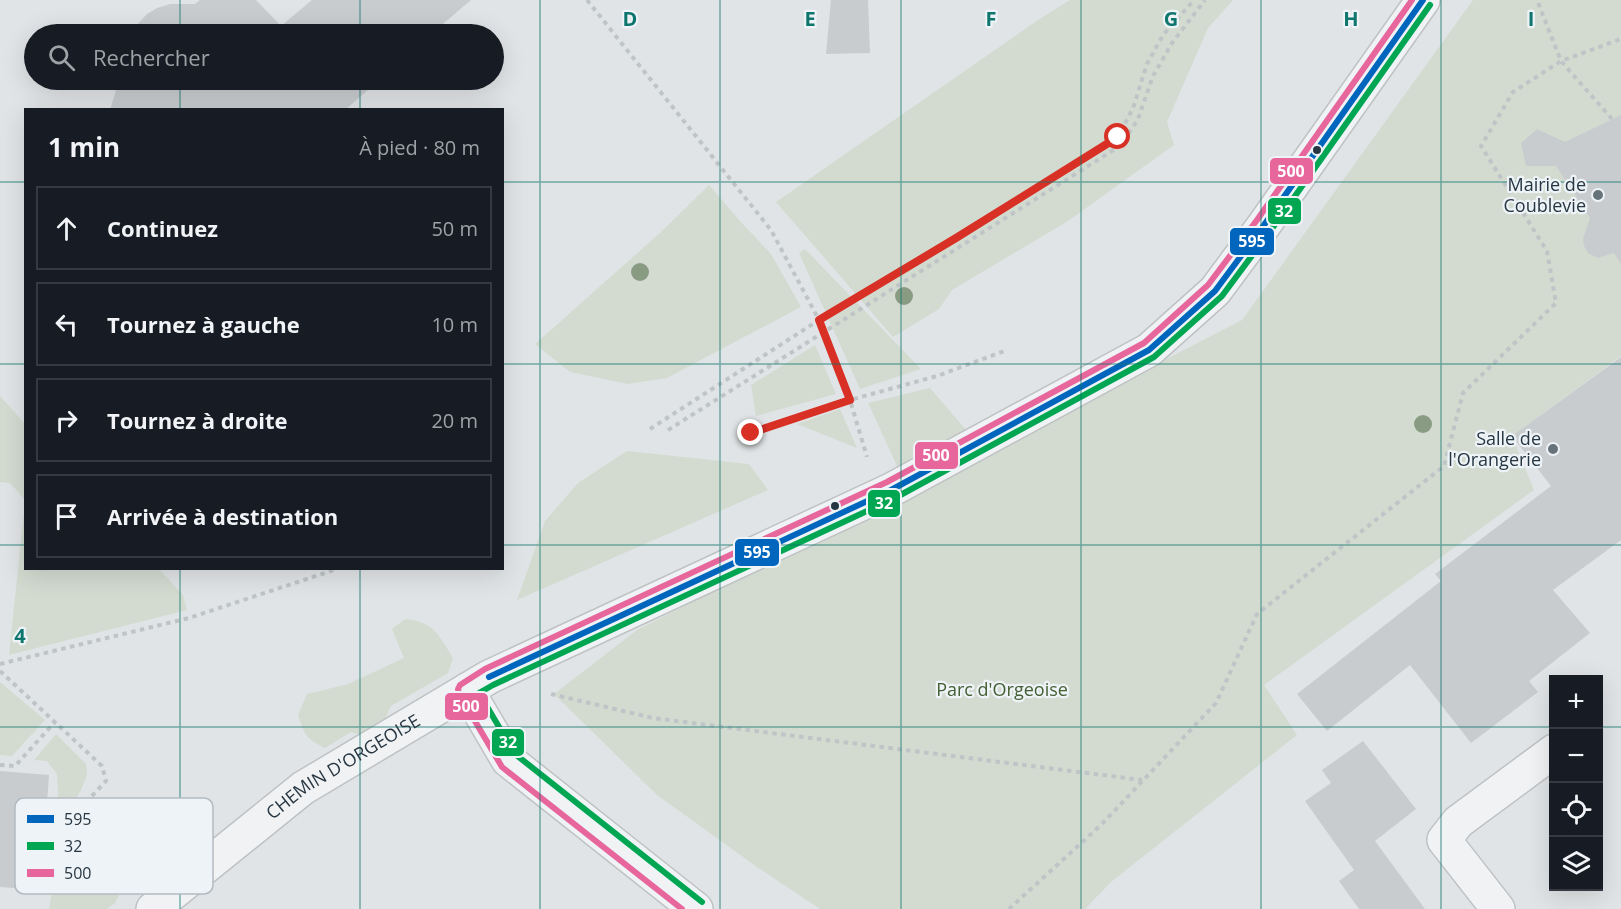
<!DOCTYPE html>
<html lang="fr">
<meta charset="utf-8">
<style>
:root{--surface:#171b24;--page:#20242c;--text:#f1f3f6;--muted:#9ea1a6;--line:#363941}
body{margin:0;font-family:"Open Sans",sans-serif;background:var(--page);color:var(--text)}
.controls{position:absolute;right:18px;bottom:18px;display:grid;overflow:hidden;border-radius:0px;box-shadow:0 6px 24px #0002}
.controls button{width:54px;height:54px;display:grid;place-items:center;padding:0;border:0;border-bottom:2px solid var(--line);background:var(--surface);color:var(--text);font:30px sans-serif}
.stop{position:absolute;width:18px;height:18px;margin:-14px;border:4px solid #d93025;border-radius:50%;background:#fff}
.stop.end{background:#d93025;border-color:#fff;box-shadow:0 2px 6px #0008}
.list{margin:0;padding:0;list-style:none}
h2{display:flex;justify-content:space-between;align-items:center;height:78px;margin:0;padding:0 24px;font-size:26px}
h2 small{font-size:20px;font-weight:400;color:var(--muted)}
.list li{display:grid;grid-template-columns:39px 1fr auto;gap:18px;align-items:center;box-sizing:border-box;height:84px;margin:0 12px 12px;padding:0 12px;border:2px solid var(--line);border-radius:0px}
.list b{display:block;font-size:22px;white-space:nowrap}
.list em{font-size:20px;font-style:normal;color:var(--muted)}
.icon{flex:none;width:33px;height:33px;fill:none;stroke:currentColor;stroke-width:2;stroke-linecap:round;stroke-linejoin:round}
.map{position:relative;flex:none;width:1621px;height:909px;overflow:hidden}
.search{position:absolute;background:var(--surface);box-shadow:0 6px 24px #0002;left:24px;top:24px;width:480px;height:66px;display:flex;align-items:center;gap:15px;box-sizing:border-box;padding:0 21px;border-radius:33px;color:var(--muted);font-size:22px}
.panel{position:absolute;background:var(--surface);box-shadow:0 6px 24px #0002;left:24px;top:108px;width:480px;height:462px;border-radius:0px}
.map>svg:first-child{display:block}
.green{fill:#d3dbd1}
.building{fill:#c9cccf}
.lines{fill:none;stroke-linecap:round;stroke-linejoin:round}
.minor-casing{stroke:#bfc2c4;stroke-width:36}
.path{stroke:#bfc4c7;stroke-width:4;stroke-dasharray:4.5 4.5;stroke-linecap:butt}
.minor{stroke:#f1f2f3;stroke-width:33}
.bus-1-casing{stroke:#eef3f7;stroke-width:10}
.bus-2-casing{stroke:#eef3f7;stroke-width:10}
.bus-3-casing{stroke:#eef3f7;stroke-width:10}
.bus-1{stroke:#0065bd;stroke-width:6}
.bus-2{stroke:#00a651;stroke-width:6}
.bus-3{stroke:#e7679c;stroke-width:6}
.tree{fill:#8a9b83}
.route{stroke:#d93025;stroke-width:8}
.grid{fill:none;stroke:#0f766e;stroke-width:1.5;stroke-opacity:0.55}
.bus-dot{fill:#263642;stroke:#eef3f7;stroke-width:2}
.poi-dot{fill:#67737b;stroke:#eef3f7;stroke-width:2}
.labels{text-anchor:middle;stroke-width:4.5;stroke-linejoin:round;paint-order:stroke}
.poi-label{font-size:18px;fill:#263642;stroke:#eef3f7;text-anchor:end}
.park-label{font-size:18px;fill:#435f32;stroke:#eef3f7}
.street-label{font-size:18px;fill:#263642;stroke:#eef3f7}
.key{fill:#eef3f7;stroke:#b2bac1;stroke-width:1.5}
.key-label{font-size:16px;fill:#263642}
.grid-label{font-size:20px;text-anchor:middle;font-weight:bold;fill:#0f766e;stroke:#eef3f7;stroke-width:4.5;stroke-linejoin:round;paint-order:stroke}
.line-badge{stroke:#eef3f7;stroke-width:2}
.badge-label{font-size:16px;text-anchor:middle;font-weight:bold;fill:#fff}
</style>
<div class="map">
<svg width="1621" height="909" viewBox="0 0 1621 909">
<rect width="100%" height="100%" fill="#e1e4e6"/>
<!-- green -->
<path class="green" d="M1070,0H1233L1208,28L1167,122L1174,145L1068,221L952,290L939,309L893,337L776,202L1038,20Z
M1473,0H1621V356L1512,436L1534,490L1264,685L1297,735L1111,882L1085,909H820L757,867L657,795L554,694L637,630L953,469L1242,320Z
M709,185L740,221L771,254L801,307L667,378L628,384L570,372L535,344L661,232Z
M805,249L921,369L860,389L799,253Z
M815,345L836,394L756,416L751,385Z
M930,388L967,431L898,468L868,403Z
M0,396L25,424V500L10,483L0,482Z
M840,409L857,448L797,424Z
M627,451L749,464L768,490L517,600L545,521L578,483Z
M25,502L26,568L159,569L183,595L187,610L9,655Z
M405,619C434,622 439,635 453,658L448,673L391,706L384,721L362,735L351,732L325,748C305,738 305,735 298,715L307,694L348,684L404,658L392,629Z
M0,682L45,720L12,756L0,755Z
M56,734L86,764L87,775L81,790L69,810L68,836L121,891L115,903L107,909H49L52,891L56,885L61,839L57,774L47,761L34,760Z"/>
<!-- building -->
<path class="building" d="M200,0H256L281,26L312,0H471L431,34H131L133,29L147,14L157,8L170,4H195Z
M831,0H868L870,53L826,54Z
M119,80H375L377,82L345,110H110Z
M1621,115V264L1614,253L1598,258L1588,253L1584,246L1583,239L1590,218L1556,166H1526L1521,143L1537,129L1565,142Z
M1621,357V540L1553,590L1590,633L1529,681L1538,692L1471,743L1410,665L1327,731L1297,694L1441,581L1435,574L1551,486L1512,436Z
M1363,741L1416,809L1375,841L1425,909H1359L1339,881L1354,870L1305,801L1331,783L1322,770Z
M0,771L49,775L41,890L0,887Z"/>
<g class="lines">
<!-- minor casing -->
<g class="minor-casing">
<g id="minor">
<path d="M467,690L508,760L696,909"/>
<path id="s1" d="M153,909L303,788L489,677L891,490L1149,350L1215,291L1264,225L1423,0"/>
<path d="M1498,909L1444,840L1458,822L1554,751"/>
</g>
</g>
<!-- path -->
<path class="path" d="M587,0L771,230L819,320L850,400L867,457
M1612,119L1561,61L1621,39
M650,429L819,320L956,238L1118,137L1133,108L1147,64L1163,35L1194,0
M668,430L1120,146L1138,119L1153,76L1172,43L1205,0
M751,433L850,400L937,376L1007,350
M0,664L189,618L331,571L335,568
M0,671L102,766L106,781L76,813V835L123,883
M551,694L653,718L1142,780
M0,765L15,766L55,722
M1009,909L1102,824L1216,703L1257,614L1444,466L1463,393L1556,303L1547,251L1481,146L1513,92L1561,61L1537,0"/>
<!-- minor -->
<use href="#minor" class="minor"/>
<!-- bus-1 casing -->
<g class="bus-1-casing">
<path id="bus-1" d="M489,677L891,490L1149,350L1215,291L1264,225L1423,0"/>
</g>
<!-- bus-2 casing -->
<g class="bus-2-casing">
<path id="bus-2" d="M702,902L515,754L479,693L493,685L895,498L1154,357L1222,296L1271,230L1430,5"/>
</g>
<!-- bus-3 casing -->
<g class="bus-3-casing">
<path id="bus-3" d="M682,909L502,767L459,694L458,689L460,685L485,669L887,482L1144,343L1208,285L1257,220L1412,0"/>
</g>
<!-- bus-1 -->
<use href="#bus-1" class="bus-1"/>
<!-- bus-2 -->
<use href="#bus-2" class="bus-2"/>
<!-- bus-3 -->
<use href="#bus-3" class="bus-3"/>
</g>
<!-- trees -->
<g class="tree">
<circle cx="640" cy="272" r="9"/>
<circle cx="904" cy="296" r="9"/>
<circle cx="1423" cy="424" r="9"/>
</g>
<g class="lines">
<!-- route -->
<path class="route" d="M751,433L850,400L819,320L956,238L1118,137"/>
</g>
<!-- grid -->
<path class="grid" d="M180,0V34M360,0V34M540,0V909M720,0V909M901,0V909M1081,0V909M1261,0V909M1441,0V909M180,80V110M360,80V110M0,182H26M502,182H1621M0,364H26M502,364H1621M0,545H26M502,545H1621M180,568V909M360,568V909M0,727H1554M1598,727H1621"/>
<!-- markers -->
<g class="bus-dot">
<circle cx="1317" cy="150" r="5"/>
<circle cx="835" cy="506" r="5"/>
</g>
<g class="poi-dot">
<circle cx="1598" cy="195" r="6"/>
<circle cx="1553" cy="449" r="6"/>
</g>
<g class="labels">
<!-- poi labels -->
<g class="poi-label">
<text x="1586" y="191">Mairie de<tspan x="1586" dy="21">Coublevie</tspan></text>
<text x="1541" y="445">Salle de<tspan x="1541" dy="21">l'Orangerie</tspan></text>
</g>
<!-- park labels -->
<g class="park-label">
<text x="1002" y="696">Parc d'Orgeoise</text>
</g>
<!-- street labels -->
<g class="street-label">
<text dy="6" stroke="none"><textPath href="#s1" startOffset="238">CHEMIN D'ORGEOISE</textPath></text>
</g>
</g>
<!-- legend -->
<rect x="15" y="798" width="198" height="96" rx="9" class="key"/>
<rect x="27" y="815" width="27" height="8" fill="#0065bd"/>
<rect x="27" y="842" width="27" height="8" fill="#00a651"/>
<rect x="27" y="869" width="27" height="8" fill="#e7679c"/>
<g class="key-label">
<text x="64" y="825">595</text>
<text x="64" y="852">32</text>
<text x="64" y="879">500</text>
</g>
<g class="grid-label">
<text x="630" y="26">D</text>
<text x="810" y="26">E</text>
<text x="991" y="26">F</text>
<text x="1171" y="26">G</text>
<text x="1351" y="26">H</text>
<text x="1531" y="26">I</text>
<text x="20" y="643">4</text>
</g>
<g class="line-badge">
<rect x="1269" y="157" width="45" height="28" rx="6" fill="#e7679c"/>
<rect x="1267" y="197" width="35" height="28" rx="6" fill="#00a651"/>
<rect x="1229" y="227" width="46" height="29" rx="6" fill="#0065bd"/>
<rect x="914" y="441" width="45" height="29" rx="6" fill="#e7679c"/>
<rect x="867" y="489" width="34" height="29" rx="6" fill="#00a651"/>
<rect x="734" y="538" width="46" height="29" rx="6" fill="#0065bd"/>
<rect x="444" y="692" width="45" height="29" rx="6" fill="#e7679c"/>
<rect x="491" y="728" width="34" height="29" rx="6" fill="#00a651"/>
</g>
<g class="badge-label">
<text x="1291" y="177">500</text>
<text x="1284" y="217">32</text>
<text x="1252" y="247">595</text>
<text x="936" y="461">500</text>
<text x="884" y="509">32</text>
<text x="757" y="558">595</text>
<text x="466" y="712">500</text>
<text x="508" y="748">32</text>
</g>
</svg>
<div class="controls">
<button>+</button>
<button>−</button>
<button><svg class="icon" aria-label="locate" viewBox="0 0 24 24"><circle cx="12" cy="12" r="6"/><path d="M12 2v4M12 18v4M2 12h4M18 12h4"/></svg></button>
<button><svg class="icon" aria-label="layers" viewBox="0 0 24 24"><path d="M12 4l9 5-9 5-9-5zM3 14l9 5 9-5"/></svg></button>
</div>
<div class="stop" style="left:1118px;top:137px"></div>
<div class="stop end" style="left:751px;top:433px"></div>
<div class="search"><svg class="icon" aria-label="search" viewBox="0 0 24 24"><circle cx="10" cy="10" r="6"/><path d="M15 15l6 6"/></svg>Rechercher</div>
<section class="panel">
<h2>1 min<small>À pied · 80 m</small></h2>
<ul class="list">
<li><svg class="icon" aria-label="ahead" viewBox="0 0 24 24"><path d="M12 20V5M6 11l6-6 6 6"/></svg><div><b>Continuez</b></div><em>50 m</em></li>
<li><svg class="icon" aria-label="left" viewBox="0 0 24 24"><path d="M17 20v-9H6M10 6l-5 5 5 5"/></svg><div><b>Tournez à gauche</b></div><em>10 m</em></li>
<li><svg class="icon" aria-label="right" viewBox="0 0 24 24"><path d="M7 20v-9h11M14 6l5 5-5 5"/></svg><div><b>Tournez à droite</b></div><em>20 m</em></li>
<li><svg class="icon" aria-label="arrive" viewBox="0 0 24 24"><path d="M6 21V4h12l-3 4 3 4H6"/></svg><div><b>Arrivée à destination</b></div></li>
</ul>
</section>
</div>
